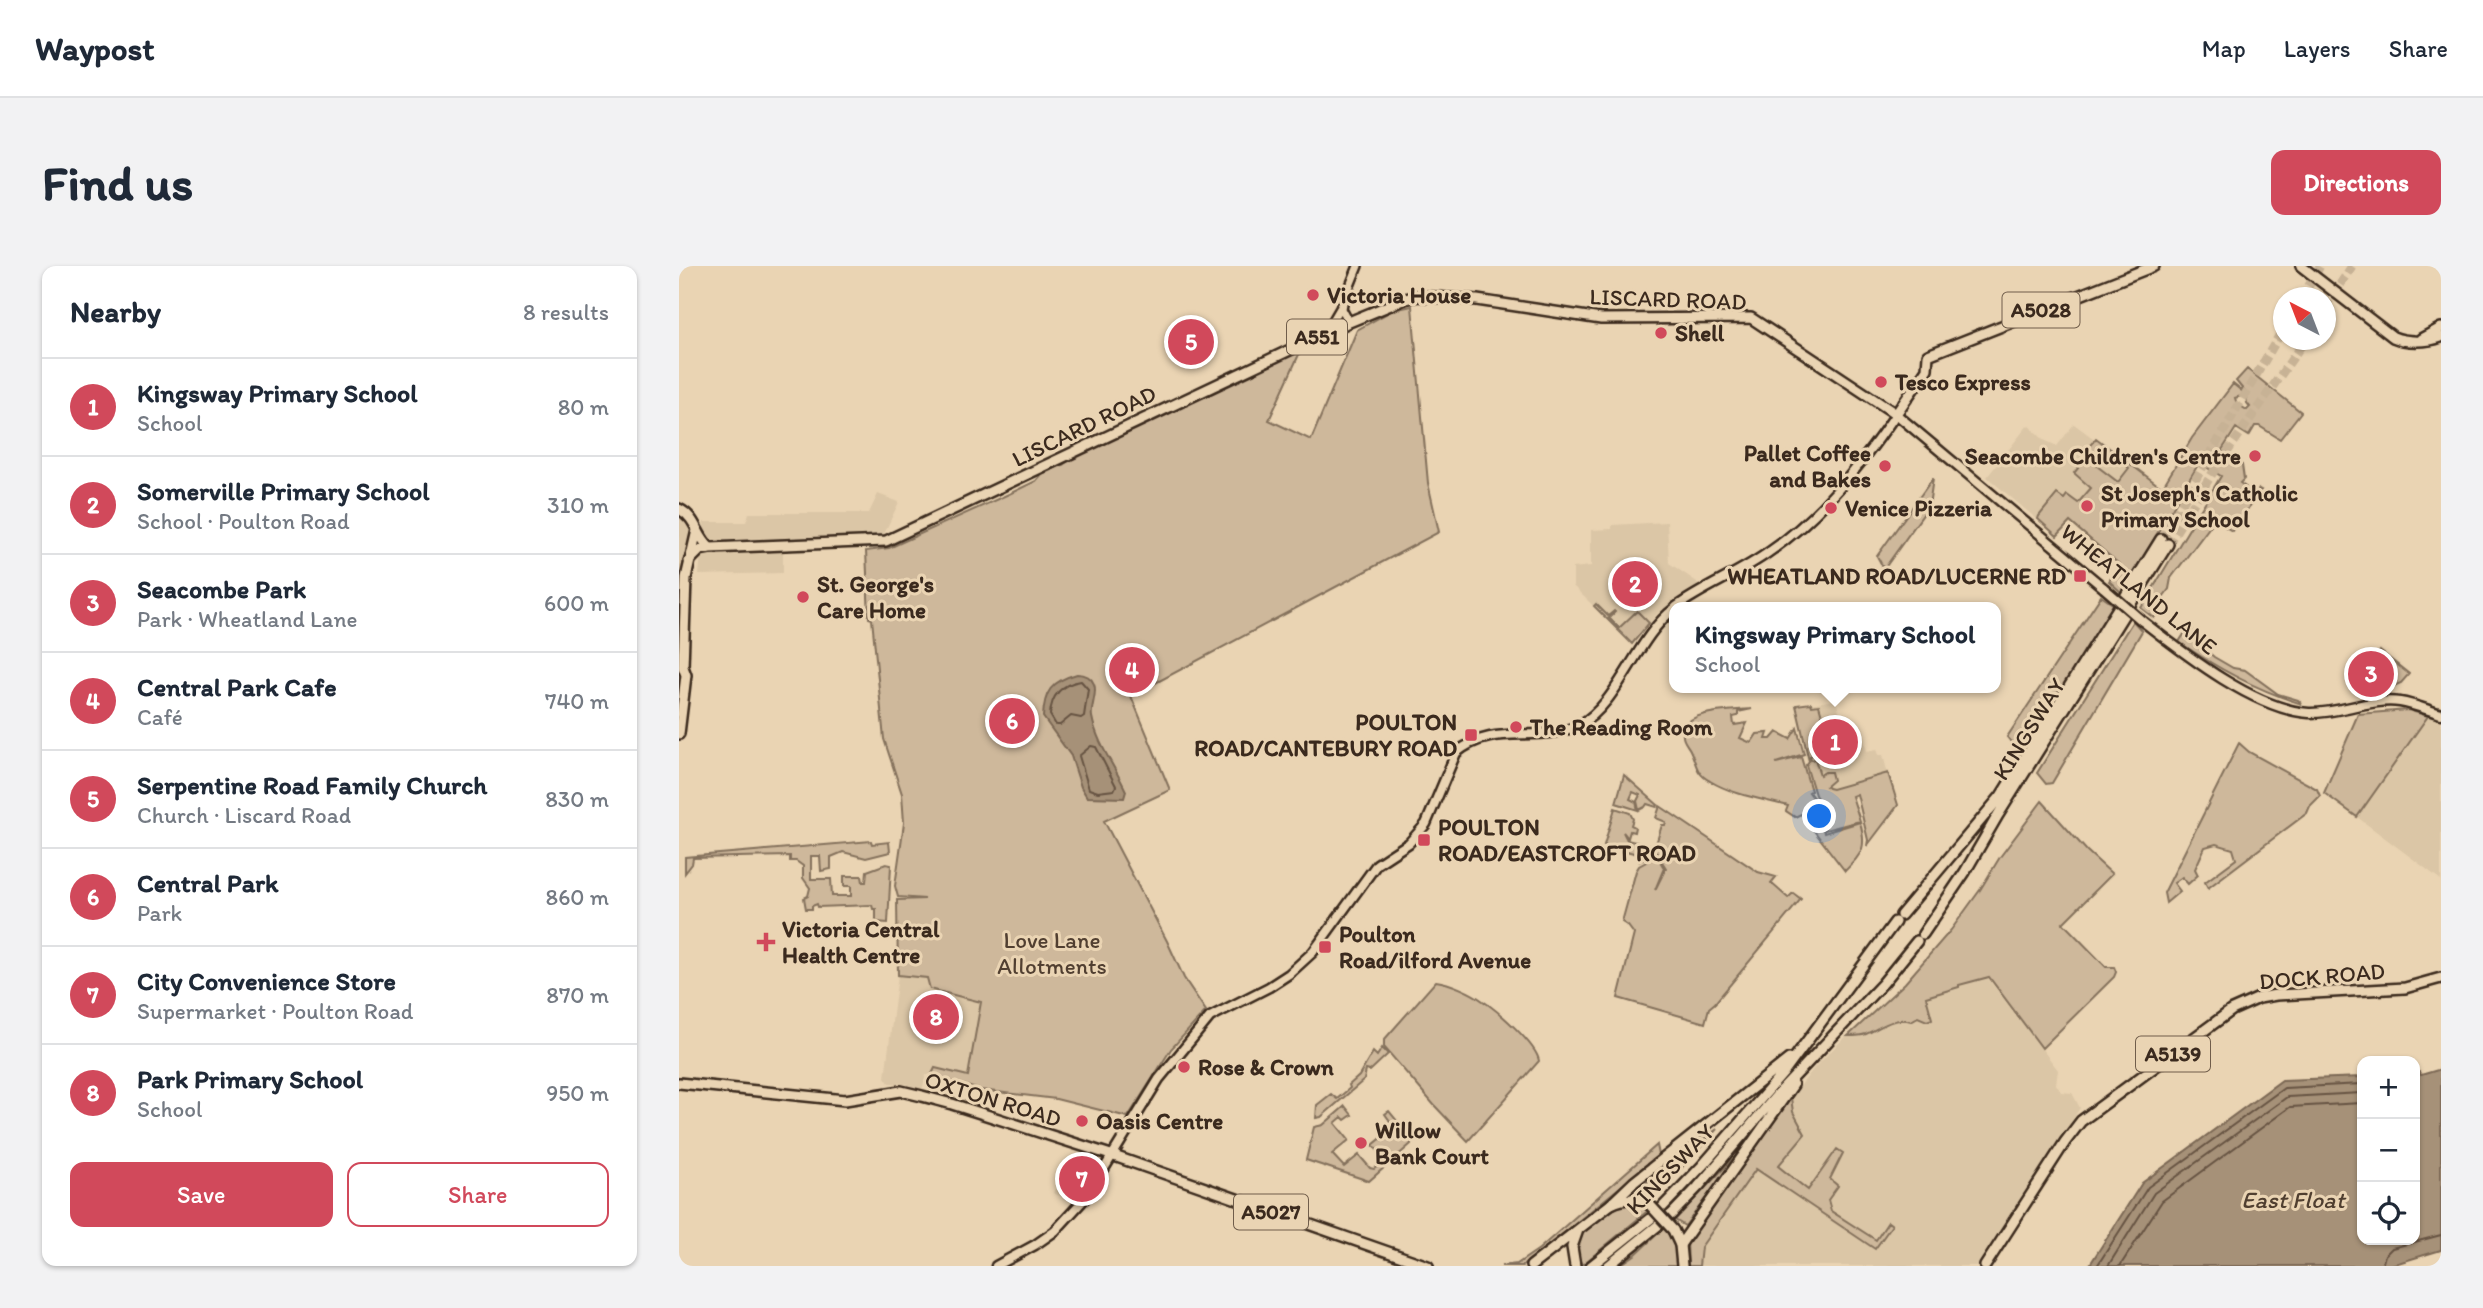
<!DOCTYPE html>
<meta charset="utf-8">
<style>
:root{--surface:#fff;--page:#f2f2f3;--text:#1f2937;--muted:#747a83;--line:#e0e1e3;--accent:#d1495b}
body{margin:0;font-family:Itim,sans-serif;background:var(--page);color:var(--text)}
.controls{position:absolute;right:21px;bottom:21px;display:grid;overflow:hidden;border-radius:14px;box-shadow:0 2px 5px #0004}
.controls button{width:63px;height:63px;display:grid;place-items:center;padding:0;border:0;border-bottom:2px solid var(--line);background:var(--surface);color:var(--text);font:35px sans-serif}
.compass{position:absolute;left:1594px;top:21px;width:63px;height:63px;border-radius:50%;background:var(--surface);box-shadow:0 2px 5px #0004;rotate:318deg}
.you{position:absolute;left:1141px;top:551px;width:24px;height:24px;margin:-18px;border:5px solid #fff;border-radius:50%;background:#1a73e8;box-shadow:0 0 0 10px #1a73e833}
.badge{display:grid;place-items:center;width:46px;height:46px;border-radius:50%;background:var(--accent);color:#fff;font-size:23px;font-weight:700}
.pin{position:absolute;translate:-50% -50%;border:4px solid #fff;box-shadow:0 2px 7px #0006}
.popup{position:absolute;left:990px;top:336px;width:332px;height:91px;box-sizing:border-box;display:grid;place-content:center;border-radius:14px;background:var(--surface);filter:drop-shadow(0 2px 5px #0005);font-size:23px;white-space:nowrap;color:var(--muted)}
.popup b{font-size:26px;color:var(--text)}
.popup::after{content:'';position:absolute;left:50%;top:100%;margin-left:-14px;border:14px solid transparent;border-top-color:var(--surface)}
.list{margin:0;padding:0;list-style:none}
h2{display:flex;justify-content:space-between;align-items:center;height:91px;margin:0;padding:0 28px;font-size:30px}
h2 small{font-size:23px;font-weight:400;color:var(--muted)}
.list li{display:grid;grid-template-columns:46px 1fr auto;gap:21px;align-items:center;box-sizing:border-box;height:98px;padding:0 28px;border-top:2px solid var(--line)}
.list b{display:block;font-size:26px;white-space:nowrap}
.list p{margin:0;font-size:23px;white-space:nowrap;color:var(--muted)}
.list em{font-size:23px;font-style:normal;color:var(--muted)}
.actions{display:flex;gap:14px;padding:21px 28px}
.actions a{flex:1;padding:16px 0;border:2px solid var(--accent);border-radius:14px;text-align:center;font-size:24px;color:var(--accent)}
.actions .main{background:var(--accent);color:#fff}
.icon{flex:none;width:38px;height:38px;fill:none;stroke:currentColor;stroke-width:2;stroke-linecap:round;stroke-linejoin:round}
.map{position:relative;flex:none;width:1762px;height:1000px;overflow:hidden;border-radius:14px}
header{display:flex;align-items:center;gap:42px;box-sizing:border-box;height:98px;padding:0 35px;background:var(--surface);border-bottom:2px solid var(--line)}
header strong{font-size:33px}
nav{display:flex;gap:38px;margin-inline-start:auto;font-size:24px}
.intro{display:flex;align-items:center;justify-content:space-between;box-sizing:border-box;height:168px;padding:0 42px}
h1{margin:0;font-size:49px}
.button{padding:18px 32px;border-radius:14px;background:var(--accent);color:#fff;font-size:24px;font-weight:700}
main{display:flex;gap:42px;padding:0 42px}
aside{flex:1;background:var(--surface);border-radius:14px;box-shadow:0 2px 5px #0004}
.map>svg:first-child{display:block}
.built{fill:#dbc6a6}
.green{fill:#ceb89b;stroke:#84715c;stroke-width:2}
.water{fill:#a69178;stroke:#7b6854;stroke-width:2}
.lines{fill:none;stroke-linecap:round;stroke-linejoin:round}
.shore{stroke:#665342;stroke-width:2}
.trunk-tunnel{stroke:#c7b295;stroke-width:9;stroke-dasharray:9 4.5;stroke-linecap:butt}
.tertiary-casing{stroke:#3b2a1e;stroke-width:12}
.secondary-casing{stroke:#3b2a1e;stroke-width:13}
.primary-casing{stroke:#3b2a1e;stroke-width:14}
.trunk-casing{stroke:#3b2a1e;stroke-width:14}
.tertiary{stroke:#ead4b3;stroke-width:7}
.secondary{stroke:#ead4b3;stroke-width:8}
.primary{stroke:#ead4b3;stroke-width:9}
.trunk{stroke:#ead4b3;stroke-width:9}
.secondary-bridge-casing{stroke:#3b2a1e;stroke-width:13;stroke-linecap:butt}
.primary-bridge-casing{stroke:#3b2a1e;stroke-width:14;stroke-linecap:butt}
.secondary-bridge{stroke:#ead4b3;stroke-width:8}
.primary-bridge{stroke:#ead4b3;stroke-width:9}
.poi-dot{fill:#d1495b;stroke:#ead4b3;stroke-width:2.5}
.labels{text-anchor:middle;stroke-width:6;stroke-linejoin:round;paint-order:stroke}
.shield{fill:#ead4b3;stroke:#705d4b;stroke-width:2}
.shield-label{font-size:21px;font-weight:bold;fill:#3b2a1e}
.poi-label{font-size:23px;font-weight:bold;fill:#3b2a1e;stroke:#ead4b3;text-anchor:start}
.street-label{font-size:23px;fill:#3b2a1e;stroke:#ead4b3}
.park-label{font-size:23px;fill:#513f31;stroke:#ead4b3}
.water-label{font-size:24px;font-style:italic;fill:#503f30;stroke:#ead4b3}
</style>
<header>
<strong>Waypost</strong>
<nav><a>Map</a><a>Layers</a><a>Share</a></nav>
</header>
<div class="intro"><h1>Find us</h1><a class="button">Directions</a></div>
<main>
<aside>
<h2>Nearby<small>8 results</small></h2>
<ul class="list">
<li><span class="badge">1</span><div><b>Kingsway Primary School</b><p>School</p></div><em>80 m</em></li>
<li><span class="badge">2</span><div><b>Somerville Primary School</b><p>School · Poulton Road</p></div><em>310 m</em></li>
<li><span class="badge">3</span><div><b>Seacombe Park</b><p>Park · Wheatland Lane</p></div><em>600 m</em></li>
<li><span class="badge">4</span><div><b>Central Park Cafe</b><p>Café</p></div><em>740 m</em></li>
<li><span class="badge">5</span><div><b>Serpentine Road Family Church</b><p>Church · Liscard Road</p></div><em>830 m</em></li>
<li><span class="badge">6</span><div><b>Central Park</b><p>Park</p></div><em>860 m</em></li>
<li><span class="badge">7</span><div><b>City Convenience Store</b><p>Supermarket · Poulton Road</p></div><em>870 m</em></li>
<li><span class="badge">8</span><div><b>Park Primary School</b><p>School</p></div><em>950 m</em></li>
</ul>
<div class="actions"><a class="main">Save</a><a>Share</a></div>
</aside>
<div class="map">
<svg width="1762" height="1000" viewBox="0 0 1762 1000">
<rect width="100%" height="100%" fill="#ead4b3"/>
<filter id="ink" filterUnits="userSpaceOnUse"><feTurbulence type="fractalNoise" baseFrequency=".0143" numOctaves="2"/><feDisplacementMap in="SourceGraphic" scale="14" xChannelSelector="R" yChannelSelector="G"/><feConvolveMatrix kernelMatrix="1 2 1 2 8 2 1 2 1" color-interpolation-filters="sRGB"/></filter>
<g filter="url(#ink)">
<!-- built -->
<path class="built" d="M1395,158L1484,224L1442,302L1391,258L1379,271L1308,211L1349,159L1365,174L1378,180Z
M199,228L220,236L205,268L178,272H104V307L20,309L25,256H67L70,247H190Z
M0,248L13,261L2,322L0,398Z
M988,256L990,297L1018,316L1019,320L978,348L953,378L894,320V302L912,300V264L933,263V259Z
M1157,434L1166,469L1183,465L1188,485L1198,483L1200,489H1204L1209,509L1138,528L1116,440Z
M1749,450L1762,455V614L1678,551Z
M1272,664L1379,804L1377,818L1382,826L1393,827L1401,842L1299,1000H1009L1103,844L1135,802L1159,778L1226,717Z
M219,709L248,712L251,723L302,735L289,811L257,802L252,810L247,809L243,824L227,818L210,817L206,811Z
M399,899L417,905L394,935L374,927L376,923L382,924L389,913H392Z"/>
<!-- green -->
<path class="green" d="M733,40L749,217L760,266L452,430L491,524L425,555L488,675L505,712L527,745L492,783L449,851L377,833L301,824L252,810L256,802L289,810L302,736L251,723L248,712L219,709L218,634L246,633L219,631L216,620L225,557L223,528L205,473L193,353L190,352L187,285L210,282L332,227L357,215L363,208L384,199L396,190L622,84L590,154L632,174L678,64L714,44Z
M1568,103L1622,146L1601,173L1580,160H1576L1570,170L1557,162L1543,184L1563,199L1565,213L1561,217L1572,225L1568,227L1574,231L1580,223L1582,224L1553,265L1540,257L1541,253L1535,255L1492,312L1490,323L1481,335L1483,339L1475,352L1462,342L1542,210L1520,197L1443,327L1430,315L1441,299L1391,256L1378,270L1359,253L1360,250L1378,228L1385,233L1388,229L1399,237L1412,222L1395,207L1410,189L1416,194L1414,197L1439,216L1450,202L1425,182L1417,192L1407,184L1417,172L1483,222L1513,172L1554,118L1564,126L1565,129L1556,132L1558,138L1568,144L1571,141L1568,137L1566,126L1557,115Z
M1254,212L1250,240L1205,303L1198,290Z
M1422,330L1435,339L1342,489L1328,471Z
M917,338L929,350L935,345L936,346L930,352L940,362L958,345L970,357L953,378L915,340Z
M1454,355L1463,365L1373,517L1367,518L1358,507Z
M1511,359L1522,380L1535,391L1554,402L1566,404L1599,428L1619,434L1623,438C1577,424 1539,403 1500,376Z
M1701,385L1730,408L1722,417L1693,429L1677,416L1694,394L1706,403L1695,393Z
M1132,437L1133,440L1140,439L1148,467H1150L1149,462L1153,461L1156,472L1134,478L1136,488L1131,490L1132,494L1136,493L1141,509L1146,506H1152L1154,514L1147,520L1149,522L1153,523L1209,507L1219,539L1188,580L1189,574L1178,528L1173,530L1181,555L1146,564L1142,538L1136,529L1127,499L1130,495L1117,439Z
M1073,443L1059,446V450L1054,451L1055,459L1068,457L1061,472L1072,477L1078,468L1089,467L1087,473H1092L1098,466L1111,473L1118,462L1125,488L1097,497L1122,491L1132,525L1130,526L1138,537L1145,567L1181,556C1188,582 1184,586 1166,605L1122,548L1116,551L1107,545L1109,540C1083,533 1054,529 1031,515C1016,507 1018,498 1011,484C1009,480 1004,475 1004,470C1000,443 1055,445 1073,443Z
M1729,444L1749,450L1678,551L1645,527L1679,448Z
M1560,477L1570,486L1638,523L1641,530L1631,540L1628,547L1529,622L1526,616L1557,593L1554,583L1537,578L1526,581L1516,603L1519,609L1509,618L1503,611L1495,617L1501,625L1487,637L1485,627Z
M945,509L979,539L978,541L968,538L966,541L960,544L958,535L961,529L954,526L951,533L957,536L959,544L937,537Z
M1363,535L1408,585L1433,608L1384,657L1427,701H1435L1437,706L1435,711L1363,782L1310,711L1280,719V721L1247,731L1253,753L1248,755L1239,751L1232,755C1215,750 1201,762 1187,768C1182,770 1174,770 1169,770L1226,717L1272,664L1301,624L1321,591Z
M981,540L1079,606L1097,611L1092,617L1109,632L1114,627L1122,633L1036,737L1030,742L1026,757L939,732L955,668L949,660L943,656L957,605L960,600L978,590L985,602L976,624L987,602L977,586L961,595L962,589L925,579L936,542L951,547L954,553L952,559L956,561L955,566L951,565L949,572L944,566L948,574L976,581L983,559H986L987,556L977,552Z
M192,575L193,578L210,576L211,586L187,592L164,586L152,591V603L142,605L141,590H132V613H152L153,630H172V620H165V610H183L184,616H187L188,605L207,598L212,599L209,657L197,656V643H194L193,639L139,641L138,638L133,640V643H127L125,632L129,630L131,622L124,612V600L117,595H111V590L14,592L13,598L6,607V591Z
M757,715C771,717 792,726 804,735C818,744 858,779 860,795L789,875L755,839L705,781V774Z
M703,782L709,788L691,805L687,804L685,814L642,851L637,852L638,839L652,828L658,833L671,822L670,819L680,810L694,786L698,790Z
M1112,832L1114,846L1126,868L1099,900L1129,924L1158,883L1164,887L1151,913L1159,920L1149,934L1152,945L1197,974L1209,956L1213,959L1196,983L1077,903L1022,981L1020,1000H1009L1008,974Z
M666,840L673,849L666,854L663,851L656,857L670,874L653,888L665,901L680,889L691,902L695,903L706,894L694,879L711,865L706,859L711,855L706,848L710,845L733,873L732,878L690,915L627,894L635,861L644,859Z
M1038,863L985,921H961Z
M978,879L980,889L852,994L843,1000H822L838,998L860,983Z
M1065,881L1006,960L996,954Z
M957,935L971,943L903,999C889,973 913,952 934,940C941,937 950,936 957,935Z
M987,960C996,974 1000,984 997,1000H940L957,988Z"/>
<!-- water -->
<path class="water" d="M398,408C406,408 412,410 415,418C419,428 411,440 413,451C418,478 436,500 447,525L445,532L408,531L402,521L392,490L364,451C365,426 372,415 398,408Z
M1762,803V984L1709,1000H1410L1463,917L1603,814L1683,811V974H1736V806H1740L1742,809Z"/>
<g class="lines">
<!-- shore -->
<path class="shore" d="M402,415L409,423L405,450L402,452L392,450L381,459H377L371,449C372,429 382,418 402,415Z
M412,480L417,481L437,520L435,524L419,526L410,523L400,490Z
M1418,1000L1469,921L1605,822L1683,818
M1429,1000L1475,927L1608,831L1683,827
M1441,1000L1483,935L1611,841L1683,837
M1703,1000L1706,989L1713,982L1762,969"/>
<!-- trunk-tunnel -->
<path class="trunk-tunnel" d="M1623,32L1641,0
M1646,41L1673,0
M1482,273L1604,63
M1489,278L1533,208L1626,74"/>
<!-- tertiary casing -->
<g class="tertiary-casing">
<path id="tertiary" d="M670,56L663,43L664,37L679,0
M647,66L664,37"/>
</g>
<!-- secondary casing -->
<g class="secondary-casing">
<path id="secondary" d="M997,341C1026,320 1061,307 1090,286C1141,251 1182,199 1217,148L1425,322
M1462,354C1503,386 1576,444 1630,447C1660,448 1690,432 1721,436C1734,438 1749,444 1762,448
M317,1000L356,979L376,965L409,929L480,813L531,751L590,721L610,708L634,686L698,598L730,577L747,558L777,487C815,455 859,479 900,459C939,439 957,372 995,343"/>
</g>
<!-- primary casing -->
<g class="primary-casing">
<path id="primary" d="M1622,0L1714,71C1728,77 1749,76 1762,71
M1742,73L1762,62
M0,243C18,252 17,270 31,282
M10,295L21,284L31,282L207,275L670,56L726,33L739,30L798,34L922,53L1072,52L1217,148L1248,103L1249,89L1475,0
M0,468L7,409L4,401L7,312L18,264
M0,817L166,834L222,825L243,830L273,838L435,890L749,1000
M994,964L1001,979L1003,1000
M852,1000L932,938C946,932 958,930 971,939
M896,1000L893,981L899,964"/>
</g>
<!-- trunk casing -->
<g class="trunk-casing">
<path id="trunk" d="M1222,649L1322,530L1482,273
M1244,668L1286,606L1319,549L1489,278
M932,938L955,916L1110,793
M1001,979L1114,819
M912,1000L975,950L1023,900L1106,805L1216,656
M929,1000L993,948L1019,921L1098,829L1204,717L1238,675
M1306,1000L1386,876L1402,855L1553,744L1580,732L1597,729L1726,722L1762,712"/>
</g>
<!-- tertiary -->
<use href="#tertiary" class="tertiary"/>
<!-- secondary -->
<use href="#secondary" class="secondary"/>
<!-- primary -->
<use href="#primary" class="primary"/>
<!-- trunk -->
<use href="#trunk" class="trunk"/>
<!-- secondary-bridge casing -->
<g class="secondary-bridge-casing">
<path id="secondary-bridge" d="M1425,322L1462,354"/>
</g>
<!-- primary-bridge casing -->
<g class="primary-bridge-casing">
<path id="primary-bridge" d="M971,939L994,964"/>
</g>
<!-- secondary-bridge -->
<use href="#secondary-bridge" class="secondary-bridge"/>
<!-- primary-bridge -->
<use href="#primary-bridge" class="primary-bridge"/>
</g>
</g>
<!-- markers -->
<g class="poi-dot">
<circle cx="634" cy="29" r="7"/>
<circle cx="982" cy="67" r="7"/>
<circle cx="1202" cy="116" r="7"/>
<circle cx="1576" cy="190" r="7"/>
<circle cx="1206" cy="200" r="7"/>
<circle cx="1408" cy="240" r="7"/>
<circle cx="1152" cy="242" r="7"/>
<rect x="1394" y="303" width="14" height="14" rx="3.5"/>
<circle cx="124" cy="331" r="7"/>
<circle cx="837" cy="461" r="7"/>
<rect x="785" y="462" width="14" height="14" rx="3.5"/>
<rect x="738" y="567" width="14" height="14" rx="3.5"/>
<path d="M83.5 665.5h7v7h7v7h-7v7h-7v-7h-7v-7h7z"/>
<rect x="639" y="674" width="14" height="14" rx="3.5"/>
<circle cx="505" cy="801" r="7"/>
<circle cx="403" cy="855" r="7"/>
<circle cx="682" cy="877" r="7"/>
</g>
<g class="labels">
<!-- shield labels -->
<g class="shield">
<rect x="1323.5" y="26.5" width="77" height="35" rx="5"/>
<rect x="608" y="53.5" width="60" height="35" rx="5"/>
<rect x="1457" y="770.5" width="74" height="35" rx="5"/>
<rect x="555" y="928.5" width="74" height="35" rx="5"/>
</g>
<g class="shield-label">
<text x="1362" y="51">A5028</text>
<text x="638" y="78">A551</text>
<text x="1494" y="795">A5139</text>
<text x="592" y="953">A5027</text>
</g>
<!-- poi labels -->
<g class="poi-label">
<text x="648" y="37">Victoria House</text>
<text x="996" y="75">Shell</text>
<text x="1216" y="124">Tesco Express</text>
<text x="1192" y="195" text-anchor="end">Pallet Coffee<tspan x="1192" dy="26">and Bakes</tspan></text>
<text x="1562" y="198" text-anchor="end">Seacombe Children's Centre</text>
<text x="1422" y="235">St Joseph's Catholic<tspan x="1422" dy="26">Primary School</tspan></text>
<text x="1166" y="250">Venice Pizzeria</text>
<text x="1387" y="318" text-anchor="end">WHEATLAND ROAD/LUCERNE RD</text>
<text x="138" y="326">St. George's<tspan x="138" dy="26">Care Home</tspan></text>
<text x="778" y="464" text-anchor="end">POULTON<tspan x="778" dy="26">ROAD/CANTEBURY ROAD</tspan></text>
<text x="851" y="469">The Reading Room</text>
<text x="759" y="569">POULTON<tspan x="759" dy="26">ROAD/EASTCROFT ROAD</tspan></text>
<text x="103" y="671">Victoria Central<tspan x="103" dy="26">Health Centre</tspan></text>
<text x="660" y="676">Poulton<tspan x="660" dy="26">Road/ilford Avenue</tspan></text>
<text x="519" y="809">Rose &amp; Crown</text>
<text x="417" y="863">Oasis Centre</text>
<text x="696" y="872">Willow<tspan x="696" dy="26">Bank Court</tspan></text>
</g>
<!-- street labels -->
<g class="street-label">
<text transform="translate(989 33) rotate(2)" y="8">LISCARD ROAD</text>
<text transform="translate(405 160) rotate(-26)" y="8">LISCARD ROAD</text>
<text transform="translate(1460 323) rotate(39)" y="8">WHEATLAND LANE</text>
<text transform="translate(1350 463) rotate(-58)" y="8">KINGSWAY</text>
<text transform="translate(1643 710) rotate(-5)" y="8">DOCK ROAD</text>
<text transform="translate(314 833) rotate(17)" y="8">OXTON ROAD</text>
<text transform="translate(991 903) rotate(-46)" y="8">KINGSWAY</text>
</g>
<!-- park labels -->
<g class="park-label">
<text x="373" y="682">Love Lane<tspan x="373" dy="26">Allotments</tspan></text>
</g>
<!-- water labels -->
<g class="water-label">
<text x="1614" y="942">East Float</text>
</g>
</g>
</svg>
<div class="controls">
<button>+</button>
<button>−</button>
<button><svg class="icon" aria-label="locate" viewBox="0 0 24 24"><circle cx="12" cy="12" r="6"/><path d="M12 2v4M12 18v4M2 12h4M18 12h4"/></svg></button>
</div>
<svg class="compass" viewBox="-18 -18 36 36"><path d="M0-13l5 13h-10z" fill="#e53935"/><path d="M0 13l5-13h-10z" fill="#747a83"/></svg>
<div class="you"></div>
<div class="pin badge" style="left:1156px;top:476px">1</div>
<div class="popup"><b>Kingsway Primary School</b>School</div>
<div class="pin badge" style="left:956px;top:318px">2</div>
<div class="pin badge" style="left:1692px;top:408px">3</div>
<div class="pin badge" style="left:453px;top:404px">4</div>
<div class="pin badge" style="left:512px;top:76px">5</div>
<div class="pin badge" style="left:333px;top:455px">6</div>
<div class="pin badge" style="left:403px;top:913px">7</div>
<div class="pin badge" style="left:257px;top:751px">8</div>
</div>
</main>
